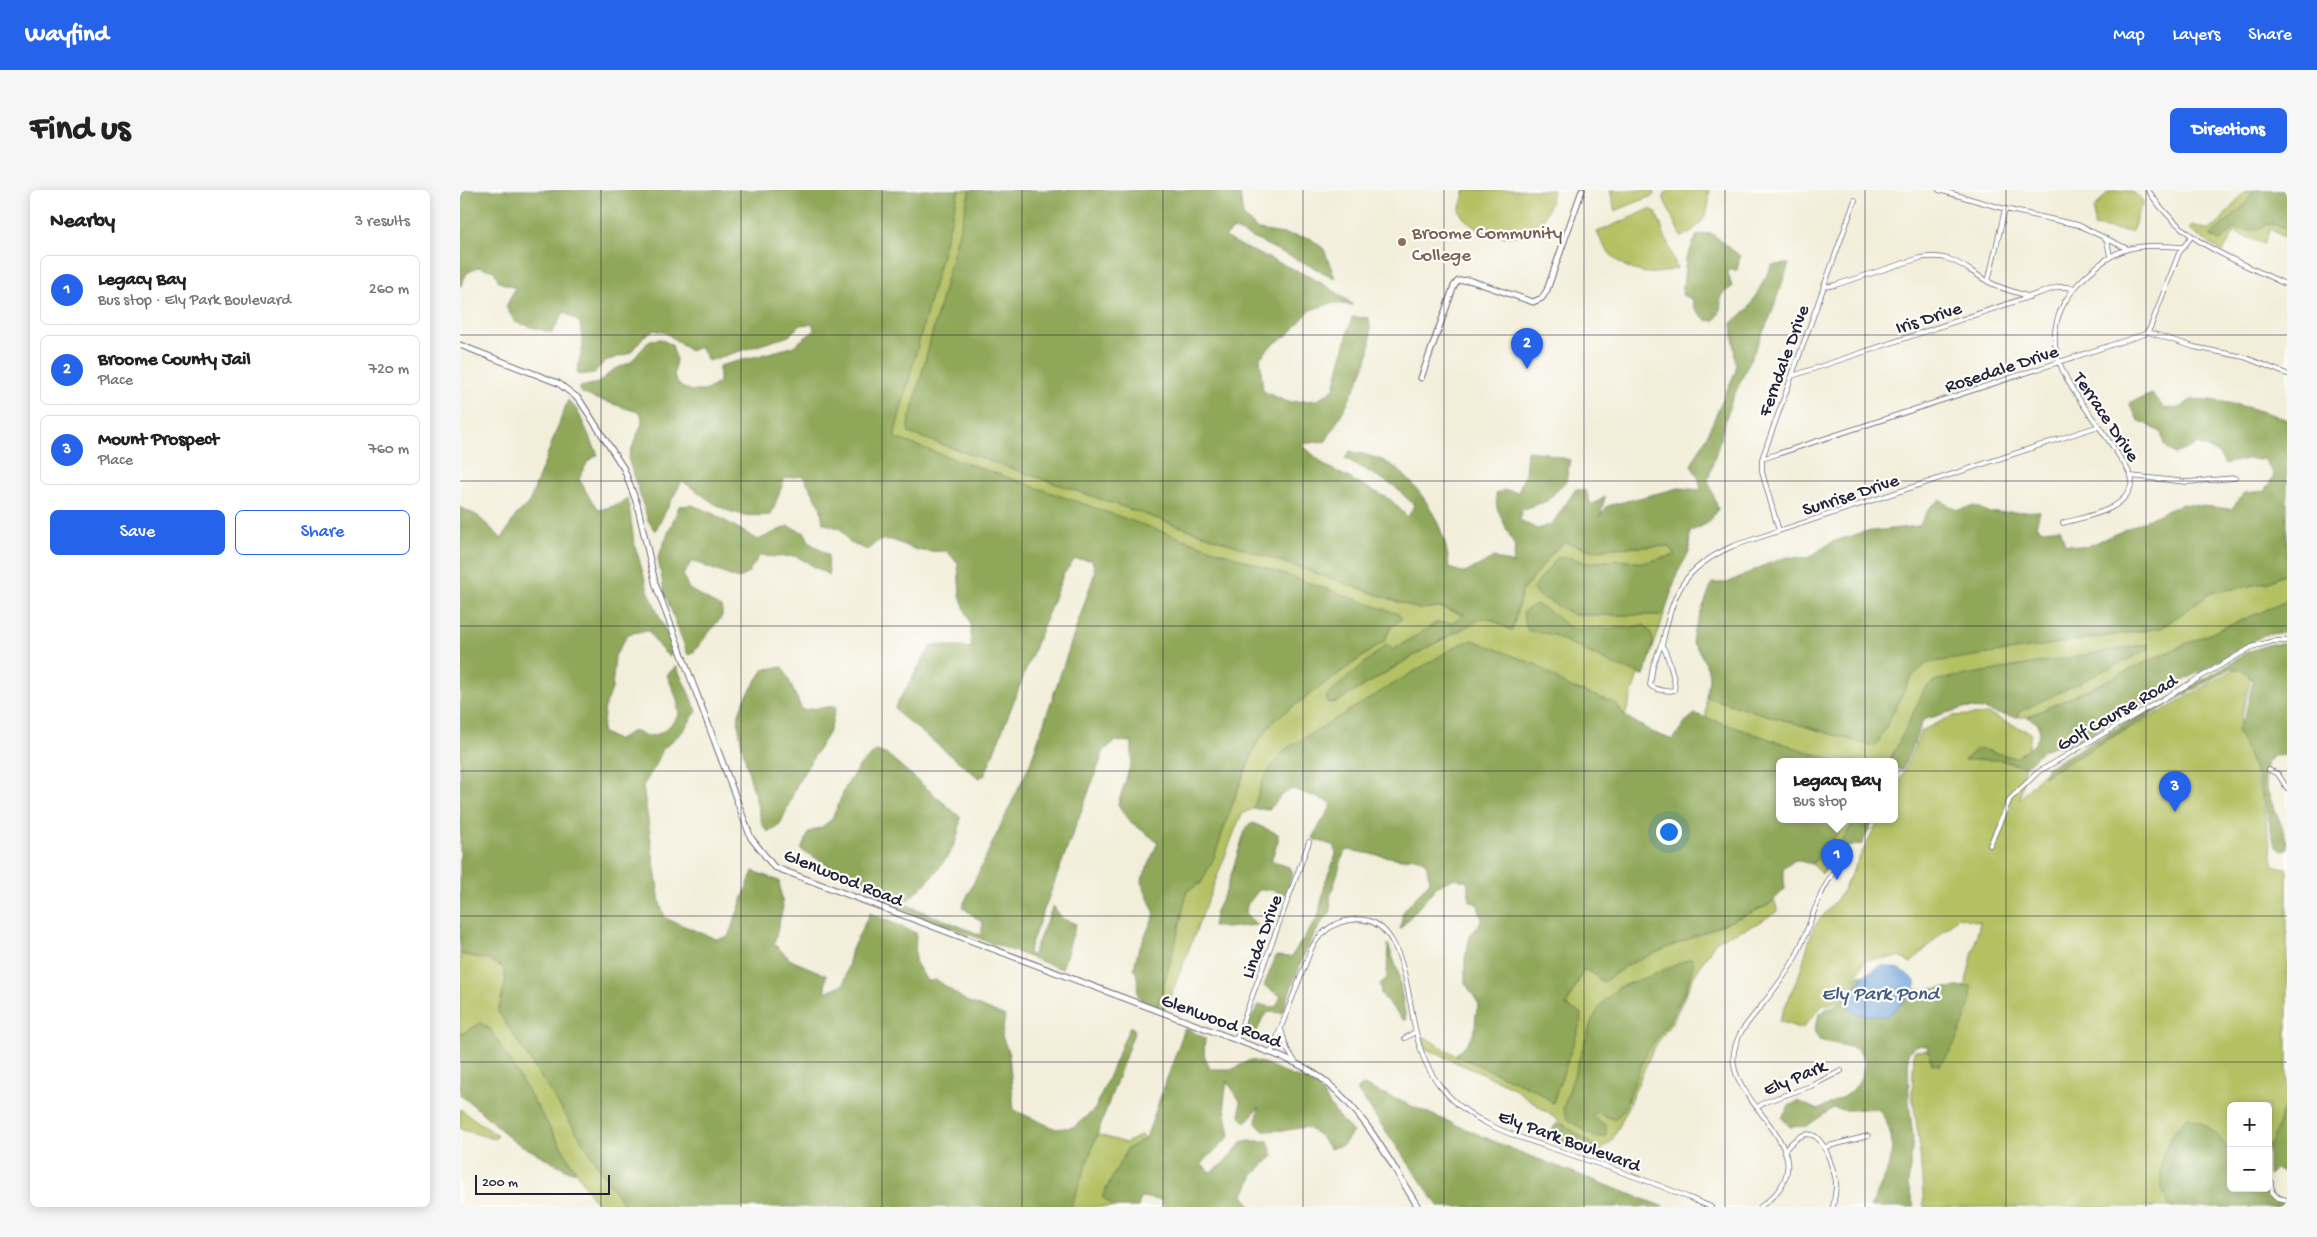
<!DOCTYPE html>
<meta charset="utf-8">
<style>
:root{--surface:#fff;--page:#f6f6f6;--text:#222;--muted:#767676;--line:#e0e0e0;--accent:#2563eb}
body{margin:0;font-family:"Gochi Hand",sans-serif;background:var(--page);color:var(--text)}
.controls{position:absolute;right:15px;bottom:15px;display:grid;overflow:hidden;border-radius:8px;box-shadow:0 2px 12px #0003}
.controls button{width:45px;height:45px;display:grid;place-items:center;padding:0;border:0;border-bottom:1px solid var(--line);background:var(--surface);color:var(--text);font:25px sans-serif}
.scale{position:absolute;left:15px;bottom:12px;width:135px;box-sizing:border-box;padding-left:5px;border:2px solid #22223b;border-top:0;font-size:14px;line-height:18px;white-space:nowrap;color:#22223b;-webkit-text-stroke:4px #fdfcf7;paint-order:stroke}
.you{position:absolute;left:1208px;top:641px;width:18px;height:18px;margin:-12px;border:4px solid #fff;border-radius:50%;background:#1a73e8;box-shadow:0 0 0 8px #1a73e833}
.badge{display:grid;place-items:center;width:32px;height:32px;border-radius:50%;background:var(--accent);color:#fff;font-size:16px;font-weight:700}
.pin{position:absolute;translate:-50% -41px;filter:drop-shadow(0 1px 2px #0008)}
.pin::after{content:'';position:absolute;top:26px;width:18px;height:15px;background:inherit;clip-path:polygon(0 0,100% 0,50% 100%)}
.popup{position:absolute;left:1316px;top:568px;width:122px;height:65px;box-sizing:border-box;display:grid;place-content:center;border-radius:8px;background:var(--surface);filter:drop-shadow(0 1px 4px #0005);font-size:16px;white-space:nowrap;color:var(--muted)}
.popup b{font-size:19px;color:var(--text)}
.popup::after{content:'';position:absolute;left:50%;top:100%;margin-left:-10px;border:10px solid transparent;border-top-color:var(--surface)}
.list{margin:0;padding:0;list-style:none}
h2{display:flex;justify-content:space-between;align-items:center;height:65px;margin:0;padding:0 20px;font-size:21px}
h2 small{font-size:16px;font-weight:400;color:var(--muted)}
.list li{display:grid;grid-template-columns:32px 1fr auto;gap:15px;align-items:center;box-sizing:border-box;height:70px;margin:0 10px 10px;padding:0 10px;border:1px solid var(--line);border-radius:8px}
.list b{display:block;font-size:19px;white-space:nowrap}
.list p{margin:0;font-size:16px;white-space:nowrap;color:var(--muted)}
.list em{font-size:16px;font-style:normal;color:var(--muted)}
.actions{display:flex;gap:10px;padding:15px 20px}
.actions a{flex:1;padding:11px 0;border:1px solid var(--accent);border-radius:8px;text-align:center;font-size:18px;color:var(--accent)}
.actions .main{background:var(--accent);color:#fff}
.map{position:relative;flex:none;width:1827px;height:1017px;overflow:hidden;border-radius:8px}
header{display:flex;align-items:center;gap:30px;box-sizing:border-box;height:70px;padding:0 25px;background:var(--accent);color:#fff}
header strong{font-size:24px}
nav{display:flex;gap:28px;margin-inline-start:auto;font-size:18px}
.intro{display:flex;align-items:center;justify-content:space-between;box-sizing:border-box;height:120px;padding:0 30px}
h1{margin:0;font-size:35px}
.button{padding:12px 22px;border-radius:8px;background:var(--accent);color:#fff;font-size:18px;font-weight:700}
main{display:flex;gap:30px;padding:0 30px}
aside{flex:1;background:var(--surface);border-radius:8px;box-shadow:0 2px 12px #0003}
.map>svg:first-child{display:block}
.green{fill:#b4c163;stroke:#6b724f}
.forest{fill:#8fa759;stroke:#58644a}
.water{fill:#6ca2d9;stroke:#47628a}
.lines{fill:none;stroke-linecap:round;stroke-linejoin:round}
.minor-casing{stroke:#6b6973;stroke-width:5.5}
.tertiary-casing{stroke:#6b6973;stroke-width:7}
.minor{stroke:#fff;stroke-width:4}
.tertiary{stroke:#fff;stroke-width:5}
.grid{fill:none;stroke:#22223b;stroke-width:1;stroke-opacity:0.55}
.education-dot{fill:#8d6e63;stroke:#fdfcf7;stroke-width:2}
.labels{text-anchor:middle;stroke-width:4.5;stroke-linejoin:round;paint-order:stroke}
.education-label{font-size:19px;fill:#785e54;stroke:#fdfcf7;text-anchor:start}
.street-label{font-size:19px;fill:#22223b;stroke:#fdfcf7}
.water-label{font-size:20px;font-style:italic;fill:#435c82;stroke:#fdfcf7}
</style>
<header>
<strong>Wayfind</strong>
<nav><a>Map</a><a>Layers</a><a>Share</a></nav>
</header>
<div class="intro"><h1>Find us</h1><a class="button">Directions</a></div>
<main>
<aside>
<h2>Nearby<small>3 results</small></h2>
<ul class="list">
<li><span class="badge">1</span><div><b>Legacy Bay</b><p>Bus stop · Ely Park Boulevard</p></div><em>260 m</em></li>
<li><span class="badge">2</span><div><b>Broome County Jail</b><p>Place</p></div><em>720 m</em></li>
<li><span class="badge">3</span><div><b>Mount Prospect</b><p>Place</p></div><em>760 m</em></li>
</ul>
<div class="actions"><a class="main">Save</a><a>Share</a></div>
</aside>
<div class="map">
<svg width="1827" height="1017" viewBox="0 0 1827 1017">
<rect width="100%" height="100%" fill="#fdfcf7"/>
<filter id="ink" filterUnits="userSpaceOnUse"><feTurbulence type="fractalNoise" baseFrequency=".02" numOctaves="2"/><feDisplacementMap in="SourceGraphic" scale="10" xChannelSelector="R" yChannelSelector="G"/><feConvolveMatrix kernelMatrix="1 2 1 2 8 2 1 2 1" color-interpolation-filters="sRGB"/></filter>
<filter id="wash" filterUnits="userSpaceOnUse"><feTurbulence type="fractalNoise" baseFrequency=".0096" numOctaves="4" result="noise"/><feDisplacementMap in="SourceGraphic" scale="20" xChannelSelector="R" yChannelSelector="G"/><feGaussianBlur stdDeviation="1.12" result="paint"/><feColorMatrix in="noise" values="0 0 0 0 0 0 0 0 0 0 0 0 0 0 0 0 0 1.4 0 .05"/><feComposite in="paint" operator="in"/></filter>
<g filter="url(#wash)">
<rect width="100%" height="100%" fill="#f2eeda"/>
<!-- green -->
<path class="green" d="M499,0H510L448,236L449,243L959,419L979,417L1004,425L992,433H976L933,460L927,454L868,513L877,512L970,456L1023,428L1032,430L1052,441L1062,401L1095,360L1105,352L1135,361L1148,358L1209,356L1215,365L1183,373L1158,370L1127,373L1106,367L1114,425H1204L1184,485L1178,484L1165,526L1155,513L1107,496L1077,475L804,588L793,619L783,623L779,630L706,818L697,817L717,747L727,701L741,693L796,555L814,530L924,451L931,437L942,429L938,424L441,252L435,248V242Z
M1005,0H1093C1091,13 1086,30 1074,38C1051,55 1013,46 999,21Z
M1150,0H1195L1194,5L1155,21Z
M1212,0H1249C1251,22 1242,38 1221,47L1203,7L1205,3Z
M1654,0C1669,0 1675,0 1684,13C1674,24 1678,33 1671,42L1634,36V19L1647,3Z
M1785,0H1827V49L1810,39L1804,54L1774,42L1763,62L1729,40L1732,35L1749,40L1757,35Z
M1190,19L1196,22L1217,78C1183,92 1150,76 1137,42Z
M1827,383V411L1721,456L1568,527H1557L1559,522L1489,487L1431,566L1430,571H1375L1246,528V507L1408,555L1416,556L1451,487L1467,473L1701,438L1751,403L1809,392Z
M1780,476L1791,486L1780,534L1801,604L1814,677L1827,678V923L1808,960V916H1771V962L1744,937L1715,1017H1464L1459,950L1452,904L1454,861L1490,859L1520,732L1498,727L1451,773L1439,767L1406,770L1379,811L1362,816L1342,839L1319,831L1340,782L1353,738L1381,704L1419,629H1434L1435,603L1461,541L1492,526L1529,524L1571,543L1560,609L1582,584L1715,514Z
M1390,629H1396L1362,684L1352,674Z
M1314,710L1318,721L1298,733L1256,751L1234,786L1213,831L1193,859L1160,935L1151,952L1140,961L1052,897L966,859L963,846L995,865L1076,900L1093,913L1106,816L1124,779L1135,785L1143,792L1169,774L1308,715Z
M0,764L26,769L43,777L46,791L38,821L165,1017H144L133,1009L30,839L9,840L0,845Z
M0,919L38,946L34,949L0,939Z
M636,944L666,953L681,945L686,948L667,959L643,1006L654,1017H611Z"/>
<!-- forest -->
<path class="forest" d="M0,0H499L435,242V248L938,424L942,429L931,437L924,451L814,530L796,555L777,600L754,668L741,693L727,701L717,747L697,817L680,810C674,797 681,792 674,778L678,761L695,724L681,692L698,652L668,630L658,614L672,570V552L655,551L644,561L568,762L572,766L593,716L603,729L616,734L602,779L402,705L392,697L435,710L521,745L523,733L502,717L570,574L635,382L632,370L615,369L603,385L525,585L519,588L439,524L435,517L469,459L474,455L511,458V435L500,406L498,374L487,361C479,361 470,362 462,361C440,357 426,338 408,360L390,353L381,339L363,333L360,315L343,286L325,288L311,325C265,329 257,314 222,291L195,341L188,330L168,268L182,233L181,223L131,207L120,202V197L138,193L153,180L171,172L190,150L201,149L212,155L216,169L214,187L221,197L232,201H245L259,192V176L332,157L354,141L353,134L340,135L329,146L248,171L240,157L230,161L206,143L194,140L184,146L170,163L145,171L134,183L118,185L117,180L123,156L120,133L104,122L92,143L55,132L46,117L55,98L39,92L34,81L19,77L7,83L0,97Z
M510,0H785L780,5L783,25L798,40L850,48L864,59L875,88L774,39L765,47C807,71 856,83 893,115L872,113L850,120L829,144L812,155L800,168L803,201L828,212L858,210L874,198L892,127L909,128C911,142 911,157 907,170C897,198 881,225 866,251L841,254L866,276L931,310L948,327L954,315L934,296L885,268L890,261C906,265 924,268 937,279C966,303 987,341 989,378L1005,383L1034,367L1053,374L1055,357L1037,318L1036,304L1044,300L1058,302L1065,284L1067,261L1085,263L1110,270L1106,291L1087,311L1062,320L1060,330L1077,339L1092,334L1116,299L1126,301L1131,315L1145,307L1140,327L1147,316L1219,298L1241,300L1239,289L1231,275L1244,252L1276,180L1272,133L1289,118L1312,75L1329,74L1310,127L1271,212L1248,290L1258,319L1248,333L1230,342L1229,362L1217,384L1204,425H1114L1076,404L1073,399L1097,368L1106,367L1127,373L1158,370L1183,373L1215,365L1209,356L1148,358L1135,361L1105,352L1095,360L1062,401L1052,441L1033,430L1023,428L970,456L877,512L868,513L866,506L927,454L933,460L976,433H992L1004,424L979,417L959,419L449,243L448,236Z
M1793,0H1827V38L1810,34L1794,40L1774,39L1760,51L1750,46L1785,15Z
M1251,43L1280,66L1277,80H1267L1272,97C1255,108 1263,104 1260,120C1260,123 1256,128 1254,131L1246,130L1234,118L1232,109L1222,105L1226,69L1237,45Z
M1692,204L1704,218C1708,218 1715,219 1719,218C1724,216 1728,211 1732,210C1751,206 1809,222 1827,230V383L1809,392L1751,403L1701,438L1467,473L1451,487L1416,556L1408,555L1246,507C1247,500 1249,493 1249,487C1249,477 1238,458 1232,452L1234,440L1252,393H1267L1305,375L1327,367L1348,368L1372,352L1404,342L1459,336L1469,318L1480,310L1497,320L1515,316L1530,323L1580,321L1576,336L1583,340L1600,338L1605,354L1626,357L1722,314L1771,319L1785,303L1805,301L1814,285L1804,269H1786L1765,274L1758,263L1739,254L1715,264L1704,255L1701,242L1678,230L1669,213Z
M108,210L117,220L138,265L128,271L119,289L131,310L140,320L157,315L168,308L174,352L188,400L214,461L209,467L200,458L188,440L168,444L155,466L152,499L145,516L142,542L157,550L175,540C193,554 207,540 219,525L217,509L207,485L216,476L237,521L223,541L203,559L196,575L183,596L200,713L205,728L256,749L268,747L293,681L319,691L323,717L314,754L331,770L366,785L365,802L384,794L392,759L410,723L456,743L455,771L467,791L477,790L506,811L545,826L542,846L549,864L554,920L596,939L614,937L635,919L670,836L675,840L611,1017H165L38,821L46,791L43,777L26,769L0,764V317L18,326L42,349L56,325L69,313Z
M232,315L250,322L298,350L328,336L345,343L350,353L368,365L369,385L336,366L314,367L300,365L288,383L278,389L232,371L223,385L229,399L262,418V426L232,464L228,465L204,401L198,368L219,316Z
M1827,411V442L1804,445L1609,556H1594L1583,560L1570,573L1560,576L1540,570H1504L1518,558L1555,568L1575,554L1580,542L1577,533L1568,527L1721,456Z
M1076,414L1093,424L1107,436L1116,439L1166,438L1184,435C1201,449 1190,467 1184,485L1154,475L1093,445L1067,440L1063,422Z
M1013,450L1077,475L1107,496L1155,513L1165,526L1192,542L1213,550L1225,532L1235,524L1375,571H1320V629H1390L1352,674L1335,670L1323,679L1325,699L1309,715L1169,774L1143,792L1135,785L1124,779L1106,816L1121,823L1120,835L1093,913L1075,900L995,865C1003,858 1013,849 1015,838C1016,829 1015,823 1019,814L1005,793V768L1010,747L1022,730L1018,715L1010,711L1007,692L995,688L977,696L940,739L943,722L970,691L966,673L957,667L941,669L888,660L884,663L870,707L871,721C846,751 836,787 822,823L809,822L803,827L794,848L786,843V837L799,815L816,817L821,806L804,796L816,766L831,767L858,727L866,690L876,665L875,656L853,649C857,635 868,626 872,613L833,599L821,605L810,619H793L804,588L824,560L998,455Z
M1688,454L1689,459L1559,522L1557,527L1537,524L1524,519L1503,518L1463,530L1442,581L1435,577L1434,571H1430L1465,498L1477,490Z
M1810,454H1827V565L1813,566C1811,569 1808,572 1806,576C1797,595 1827,635 1827,658L1821,661L1815,656L1798,587L1777,540L1785,526L1793,490L1781,480L1771,478L1583,587L1588,577L1760,480L1785,463Z
M323,477L342,520L376,516L370,540L338,592L320,635L308,642L302,634C298,613 274,539 279,524C284,507 295,493 304,479Z
M416,561L428,565L500,627C502,659 470,690 448,710L372,682L367,674L341,660L349,642L362,637L372,629L386,596L400,575Z
M1396,629H1414L1402,654L1384,658L1362,684Z
M793,633L818,644V651L811,671L829,677L833,682L826,704L811,700H799L787,715L786,724L797,735L766,738L753,736L756,721L766,701L786,637Z
M928,754L938,782L946,830H943L921,804L920,794L927,788Z
M1231,768L1234,773L1226,799L1209,832L1187,861L1164,919L1155,930L1136,922L1131,926L1146,935V946L1136,948L1107,929L1103,919L1132,830L1143,812L1159,797L1193,785Z
M1399,784L1403,786L1388,816L1442,814L1455,800L1511,796C1515,813 1493,863 1480,875L1472,874L1467,856L1457,855L1448,863L1449,911L1453,949L1448,995L1454,1017H1410C1427,984 1445,953 1418,919C1401,917 1389,923 1373,918L1347,936L1330,937L1322,928L1329,916L1338,911L1358,920C1384,905 1399,905 1405,872L1398,859L1359,850L1354,840L1359,825L1369,817L1377,815L1387,804Z
M21,833L30,839L116,981L111,982L52,950L18,919L0,905V845Z
M725,838L745,848L744,865L750,879H773L790,870L807,874L832,886L855,893L877,925L893,942L883,955L870,959L860,946L846,937L828,940L803,941L796,933L799,917L786,932L780,927V911L767,891L764,912L770,946L741,974L750,982L761,976L783,951H808L813,966L793,985L784,1005L791,1017H704L702,1010L681,1007L678,1017H654L642,1007L667,959L686,948Z
M903,895L1057,961L1204,1017H979L897,900Z
M1827,915V983L1815,979L1808,986V962L1824,918Z
M1727,927C1742,930 1760,944 1767,959C1772,971 1771,985 1771,998H1806L1814,1007L1827,1012V1017H1709C1693,981 1700,956 1727,927Z
M1097,933C1105,934 1134,954 1140,961L1138,968L1096,953L1092,948L1093,938Z"/>
<!-- water -->
<path class="water" d="M1422,775L1442,780L1455,791V800L1427,827L1396,824L1388,816L1403,786Z"/>
</g>
<g filter="url(#ink)">
<g class="lines">
<!-- minor casing -->
<g class="minor-casing">
<path id="minor" d="M1479,0L1545,19L1618,35L1643,47L1647,51L1650,66
M1688,0C1723,54 1772,68 1827,95
M1645,48L1666,58
M1528,92L1545,19
M1364,97L1375,95L1460,68C1493,62 1503,78 1529,92C1541,99 1556,102 1570,107
M1688,142L1734,157L1784,167L1827,184
M1332,186L1598,97H1608L1614,99
M1302,269L1685,144L1690,138L1719,63L1731,47
M1671,286L1727,292L1775,288
M1603,333C1627,326 1669,321 1672,290C1670,280 1662,271 1657,263C1622,207 1558,155 1622,90C1657,55 1674,54 1722,57
M1319,341L1302,282V269L1395,10
M1201,455C1206,458 1217,494 1214,500C1207,502 1195,500 1190,495L1193,476Z
M1202,455C1214,402 1221,379 1273,356L1639,236
M1809,580L1818,584L1827,598
M1530,655L1550,609L1578,582L1792,457L1813,451H1827
M821,839L827,859L836,873
M945,848L955,842
M776,850L849,652
M811,863L852,757C861,742 874,732 891,730C945,721 947,808 956,842C960,862 968,881 981,897C1008,931 1048,944 1088,957C1118,967 1148,977 1178,988C1203,996 1227,1007 1251,1017
M1298,917L1305,912L1351,896L1381,881
M1365,957L1408,946
M1325,960C1347,934 1360,942 1370,971C1372,978 1376,986 1376,994C1376,1001 1374,1010 1373,1017
M1811,992L1812,1002L1818,1008L1827,1010
M1300,1017C1369,969 1288,926 1275,880C1271,866 1275,854 1281,842C1298,818 1321,795 1335,768C1353,733 1357,695 1387,667"/>
</g>
<!-- tertiary casing -->
<g class="tertiary-casing">
<path id="tertiary" d="M0,155L98,193L119,209L164,279L177,314L196,396L291,648L314,677L811,863C830,870 849,878 865,891C906,923 931,974 958,1017
M961,188L994,96L998,91L1009,90L1073,112L1082,108L1087,100L1122,0"/>
</g>
<!-- minor -->
<use href="#minor" class="minor"/>
<!-- tertiary -->
<use href="#tertiary" class="tertiary"/>
</g>
</g>
<!-- grid -->
<path class="grid" d="M141,0V1017M281,0V1017M422,0V1017M562,0V1017M703,0V1017M843,0V1017M984,0V1017M1124,0V1017M1265,0V1017M1405,0V1017M1546,0V1017M1686,0V1017M0,145H1827M0,291H1827M0,436H1827M0,581H1827M0,726H1827M0,872H1827"/>
<!-- markers -->
<circle class="education-dot" cx="942" cy="52" r="5"/>
<g class="labels">
<!-- education labels -->
<g class="education-label">
<text x="952" y="48">Broome Community<tspan x="952" dy="22">College</tspan></text>
</g>
<!-- street labels -->
<g class="street-label">
<text transform="translate(1468 126) rotate(-18)" y="7">Iris Drive</text>
<text transform="translate(1322 170) rotate(-70)" y="7">Ferndale Drive</text>
<text transform="translate(1541 177) rotate(-18)" y="7">Rosedale Drive</text>
<text transform="translate(1648 226) rotate(56)" y="7">Terrace Drive</text>
<text transform="translate(1390 303) rotate(-18)" y="7">Sunrise Drive</text>
<text transform="translate(1656 521) rotate(-30)" y="7">Golf Course Road</text>
<text transform="translate(384 686) rotate(22)" y="7">Glenwood Road</text>
<text transform="translate(800 746) rotate(-70)" y="7">Linda Drive</text>
<text transform="translate(762 829) rotate(20)" y="7">Glenwood Road</text>
<text transform="translate(1334 886) rotate(-23)" y="7">Ely Park</text>
<text transform="translate(1110 949) rotate(20)" y="7">Ely Park Boulevard</text>
</g>
<!-- water labels -->
<g class="water-label">
<text x="1420" y="809">Ely Park Pond</text>
</g>
</g>
</svg>
<div class="controls">
<button>+</button>
<button>−</button>
</div>
<div class="scale">200 m</div>
<div class="you"></div>
<div class="pin badge" style="left:1377px;top:690px">1</div>
<div class="popup"><b>Legacy Bay</b>Bus stop</div>
<div class="pin badge" style="left:1067px;top:179px">2</div>
<div class="pin badge" style="left:1715px;top:622px">3</div>
</div>
</main>
